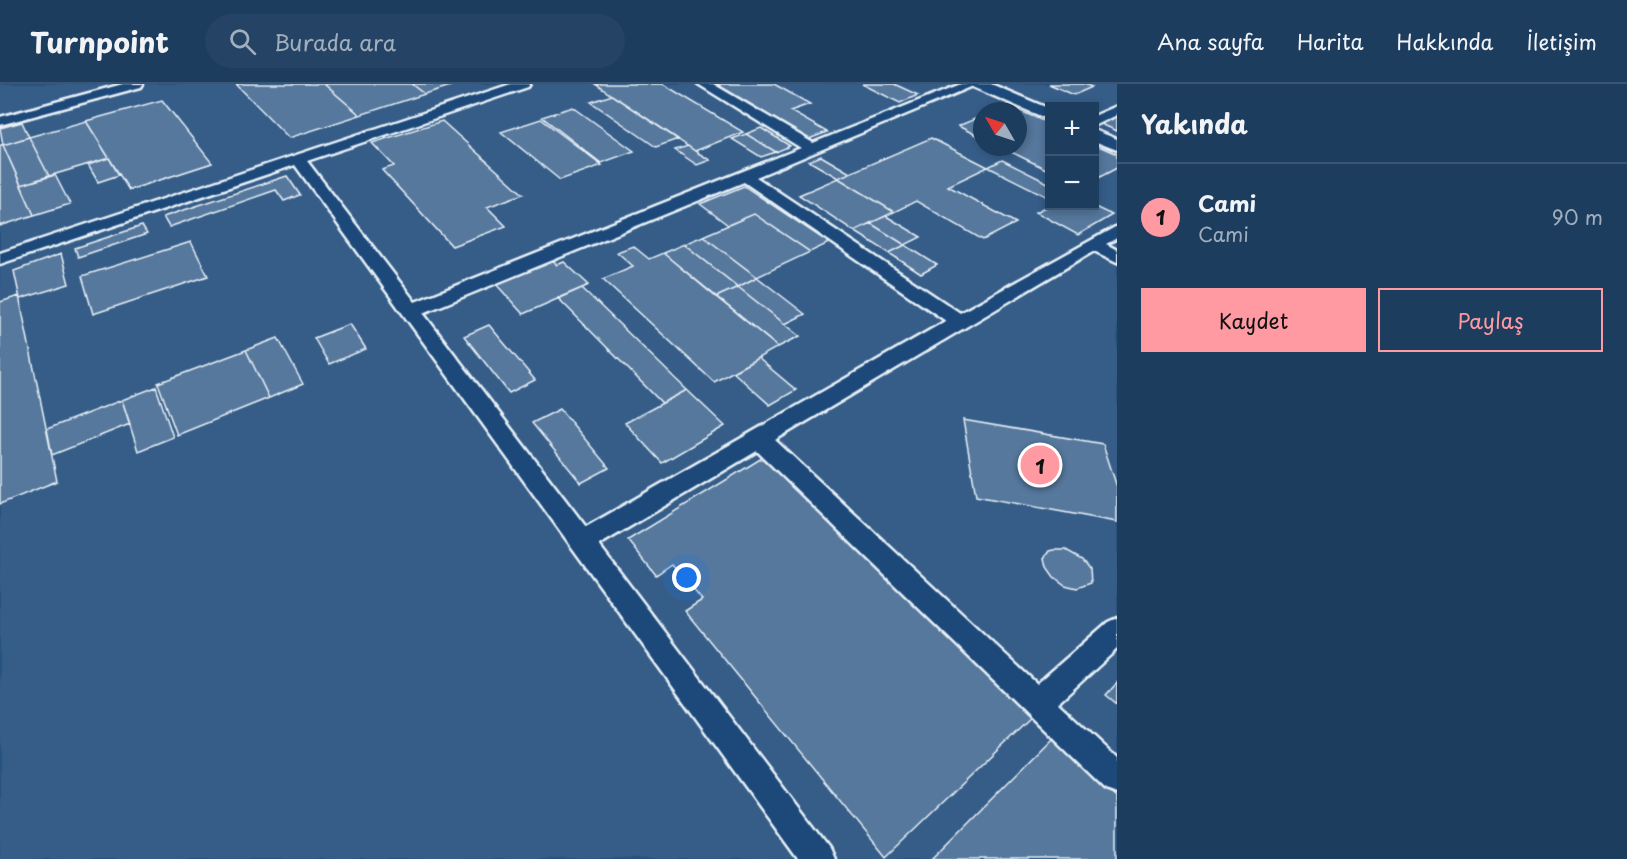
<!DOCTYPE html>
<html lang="tr">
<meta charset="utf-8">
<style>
:root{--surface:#1d3d5f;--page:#254465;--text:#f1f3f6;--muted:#a0aebd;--line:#3b5674;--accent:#ff9aa2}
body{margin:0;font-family:"Playpen Sans",sans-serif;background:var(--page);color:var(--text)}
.controls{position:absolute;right:18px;top:18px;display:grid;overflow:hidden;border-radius:0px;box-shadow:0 3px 9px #0003}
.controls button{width:54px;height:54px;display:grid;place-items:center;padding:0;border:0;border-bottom:2px solid var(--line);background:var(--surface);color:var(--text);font:30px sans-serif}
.compass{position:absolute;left:973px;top:18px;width:54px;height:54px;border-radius:50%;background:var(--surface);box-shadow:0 3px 9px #0003;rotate:309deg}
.you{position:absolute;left:687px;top:494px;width:21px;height:21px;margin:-15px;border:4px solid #fff;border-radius:50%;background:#1a73e8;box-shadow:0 0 0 9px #1a73e833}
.badge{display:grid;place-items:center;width:39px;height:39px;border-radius:50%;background:var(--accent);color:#111;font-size:20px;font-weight:700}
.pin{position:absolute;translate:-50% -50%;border:3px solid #fff;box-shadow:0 2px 6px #0006}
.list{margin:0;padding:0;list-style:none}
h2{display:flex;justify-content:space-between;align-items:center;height:78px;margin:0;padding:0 24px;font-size:26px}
h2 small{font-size:20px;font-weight:400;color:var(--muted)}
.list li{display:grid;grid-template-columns:39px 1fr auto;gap:18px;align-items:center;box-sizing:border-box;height:108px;padding:0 24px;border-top:2px solid var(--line)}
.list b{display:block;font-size:22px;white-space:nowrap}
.list p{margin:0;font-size:20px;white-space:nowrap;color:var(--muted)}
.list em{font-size:20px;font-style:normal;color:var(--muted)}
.actions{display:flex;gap:12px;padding:18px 24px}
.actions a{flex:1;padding:14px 0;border:2px solid var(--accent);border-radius:0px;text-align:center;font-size:21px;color:var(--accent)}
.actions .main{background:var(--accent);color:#111}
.icon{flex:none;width:33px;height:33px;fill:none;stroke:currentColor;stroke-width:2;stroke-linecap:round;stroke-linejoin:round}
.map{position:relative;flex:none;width:1117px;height:775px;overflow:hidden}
header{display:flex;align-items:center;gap:36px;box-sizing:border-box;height:84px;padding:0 30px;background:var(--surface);border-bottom:2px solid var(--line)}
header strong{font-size:28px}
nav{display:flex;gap:33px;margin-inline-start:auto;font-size:21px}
.search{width:420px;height:54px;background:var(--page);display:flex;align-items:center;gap:15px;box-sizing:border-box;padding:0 21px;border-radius:33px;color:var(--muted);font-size:22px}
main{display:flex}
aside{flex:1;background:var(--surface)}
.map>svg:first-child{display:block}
.built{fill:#355d88;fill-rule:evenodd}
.building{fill:#57789d;stroke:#e8f1f8;stroke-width:1.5}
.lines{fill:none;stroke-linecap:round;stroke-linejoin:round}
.minor-casing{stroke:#e8f1f8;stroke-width:5}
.tertiary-casing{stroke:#e8f1f8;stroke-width:5}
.minor{fill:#1f4a7a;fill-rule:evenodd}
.tertiary{fill:#1f4a7a;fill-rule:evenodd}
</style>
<header>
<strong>Turnpoint</strong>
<div class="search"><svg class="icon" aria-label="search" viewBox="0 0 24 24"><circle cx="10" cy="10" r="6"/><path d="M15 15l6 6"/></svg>Burada ara</div>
<nav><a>Ana sayfa</a><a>Harita</a><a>Hakkında</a><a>İletişim</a></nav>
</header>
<main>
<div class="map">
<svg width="1117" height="775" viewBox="0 0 1117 775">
<rect width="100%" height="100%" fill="#27517f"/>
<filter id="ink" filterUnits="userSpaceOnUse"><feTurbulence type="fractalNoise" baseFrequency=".0167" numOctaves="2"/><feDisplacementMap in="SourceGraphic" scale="12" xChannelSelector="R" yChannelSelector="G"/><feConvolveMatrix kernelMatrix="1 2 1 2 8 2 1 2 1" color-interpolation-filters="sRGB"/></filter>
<g filter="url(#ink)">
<!-- built -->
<path class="built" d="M0,0H1117V775H0ZM1050,22H1094V122H1050ZM982,27H1018V63H982Z"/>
<!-- building -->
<path class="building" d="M236,0H324L360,31L289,54Z
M324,0H412L425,10L360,31Z
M412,0H457L425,10Z
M595,0H663L743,48L695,67Z
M713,0H774L810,20L790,27L827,48L809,55Z
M862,0H894L918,11L900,19Z
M1049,0H1084L1092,3L1074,11Z
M612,11L678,55L656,63L591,18Z
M162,16L212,79L129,106L86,37Z
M1007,21L1050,40V87L1001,63H1018V27H993Z
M573,23L634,67L601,79L542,33Z
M982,32V54L958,42Z
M1117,32V47L1101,40Z
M541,35L602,81L560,96L501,48Z
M86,37L109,74L49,92L29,53Z
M442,37L523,110L487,123L506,142L452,162L382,86L394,82L372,59Z
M22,38L29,53L3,61L0,44Z
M761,44L790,62L776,68L746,50Z
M746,50L776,68L761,73L732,55Z
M29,53L49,92L21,101L3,61Z
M931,54L988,83L948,102L1016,139L983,156L916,117L894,128L838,94Z
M1094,60L1117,70V84L1094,96Z
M0,61H3L34,131L0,142Z
M688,62L695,67L710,76L697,81L675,66Z
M821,72L850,89L838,94L809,77Z
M109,74L119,91L98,98L88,81Z
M1002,76L1050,100V114L988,83Z
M55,91L70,120L34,131L21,101Z
M287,92L300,111L284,117L276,106L169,143L163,133Z
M838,94L894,128L854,147L799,111Z
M744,102L829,159L810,168L754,130L728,141L700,120Z
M1050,121L1093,122L1112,131L1078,151L1036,128Z
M754,130L810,168L757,193L703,152Z
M886,132L921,153L905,161L870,139Z
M870,139L905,161L889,169L854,147Z
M142,142L147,150L78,173L75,164Z
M703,152L757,193L738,203L684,160Z
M191,158L208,192L93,230L82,192Z
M684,160L738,203L716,213L663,169Z
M905,161L937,181L921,190L889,169Z
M633,162L649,175L663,169L778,263L714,298L603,195L633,182L617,168Z
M61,170L69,200L20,215L14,187Z
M553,177L557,181L564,178L589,201L523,230L496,200Z
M757,193L805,230L785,240L738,203Z
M738,203L785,240L800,252L778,263L716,213Z
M582,204L687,306L662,319L558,214Z
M19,212L57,397L0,420V218Z
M350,240L366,265L329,280L314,254Z
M489,241L535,296L509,309L464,252Z
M278,254L303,300L269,314L246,266Z
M246,266L269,314L177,351L158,299Z
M758,274L796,306L770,321L733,288Z
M156,303L173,353L138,367L122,316Z
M687,306L725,342L662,379L625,339Z
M122,316L130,340L52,371L47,345Z
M560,325L609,384L581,399L532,339Z
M963,336L1103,360L1117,403V438L976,412Z
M762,374L1032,633L886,773L685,527L702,516L672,480L656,491L628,456Z
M1054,466H1066L1082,475L1090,485L1091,499L1077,504L1065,501L1054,493L1047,483L1045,474L1050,467Z
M1117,599V620L1106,611Z
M1053,653L1117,714V775H932Z"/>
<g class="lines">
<!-- minor casing -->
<g class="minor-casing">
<path id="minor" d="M123,0H143L141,3L0,41V33Z
M511,0H530L528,3L307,77L415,218L801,64L698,0H713L813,59L961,0H978L756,93L960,229L1117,142V154L1106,160L1117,166V178L1094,167L775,356L1037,600L1108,538L1117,534V565L1058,619L1117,674V710L1106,706L757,367L599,461L829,764L834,775H798L295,81L0,180V169ZM744,98L946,237L586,443L423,229Z
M1117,22V31L1094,42V32Z"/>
</g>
<!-- tertiary casing -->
<g class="tertiary-casing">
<path id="tertiary" d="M970,0H991L1050,25V36L973,3Z
M1094,46L1117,55V66L1094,57Z"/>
</g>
<!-- minor -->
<use href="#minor" class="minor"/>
<!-- tertiary -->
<use href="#tertiary" class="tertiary"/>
</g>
</g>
</svg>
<div class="controls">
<button>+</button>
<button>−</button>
</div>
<svg class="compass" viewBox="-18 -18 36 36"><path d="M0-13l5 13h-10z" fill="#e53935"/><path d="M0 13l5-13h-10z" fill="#a0aebd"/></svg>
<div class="you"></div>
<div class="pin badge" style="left:1040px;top:381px">1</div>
</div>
<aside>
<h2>Yakında<small></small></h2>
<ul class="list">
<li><span class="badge">1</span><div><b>Cami</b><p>Cami</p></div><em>90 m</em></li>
</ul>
<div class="actions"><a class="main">Kaydet</a><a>Paylaş</a></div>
</aside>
</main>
